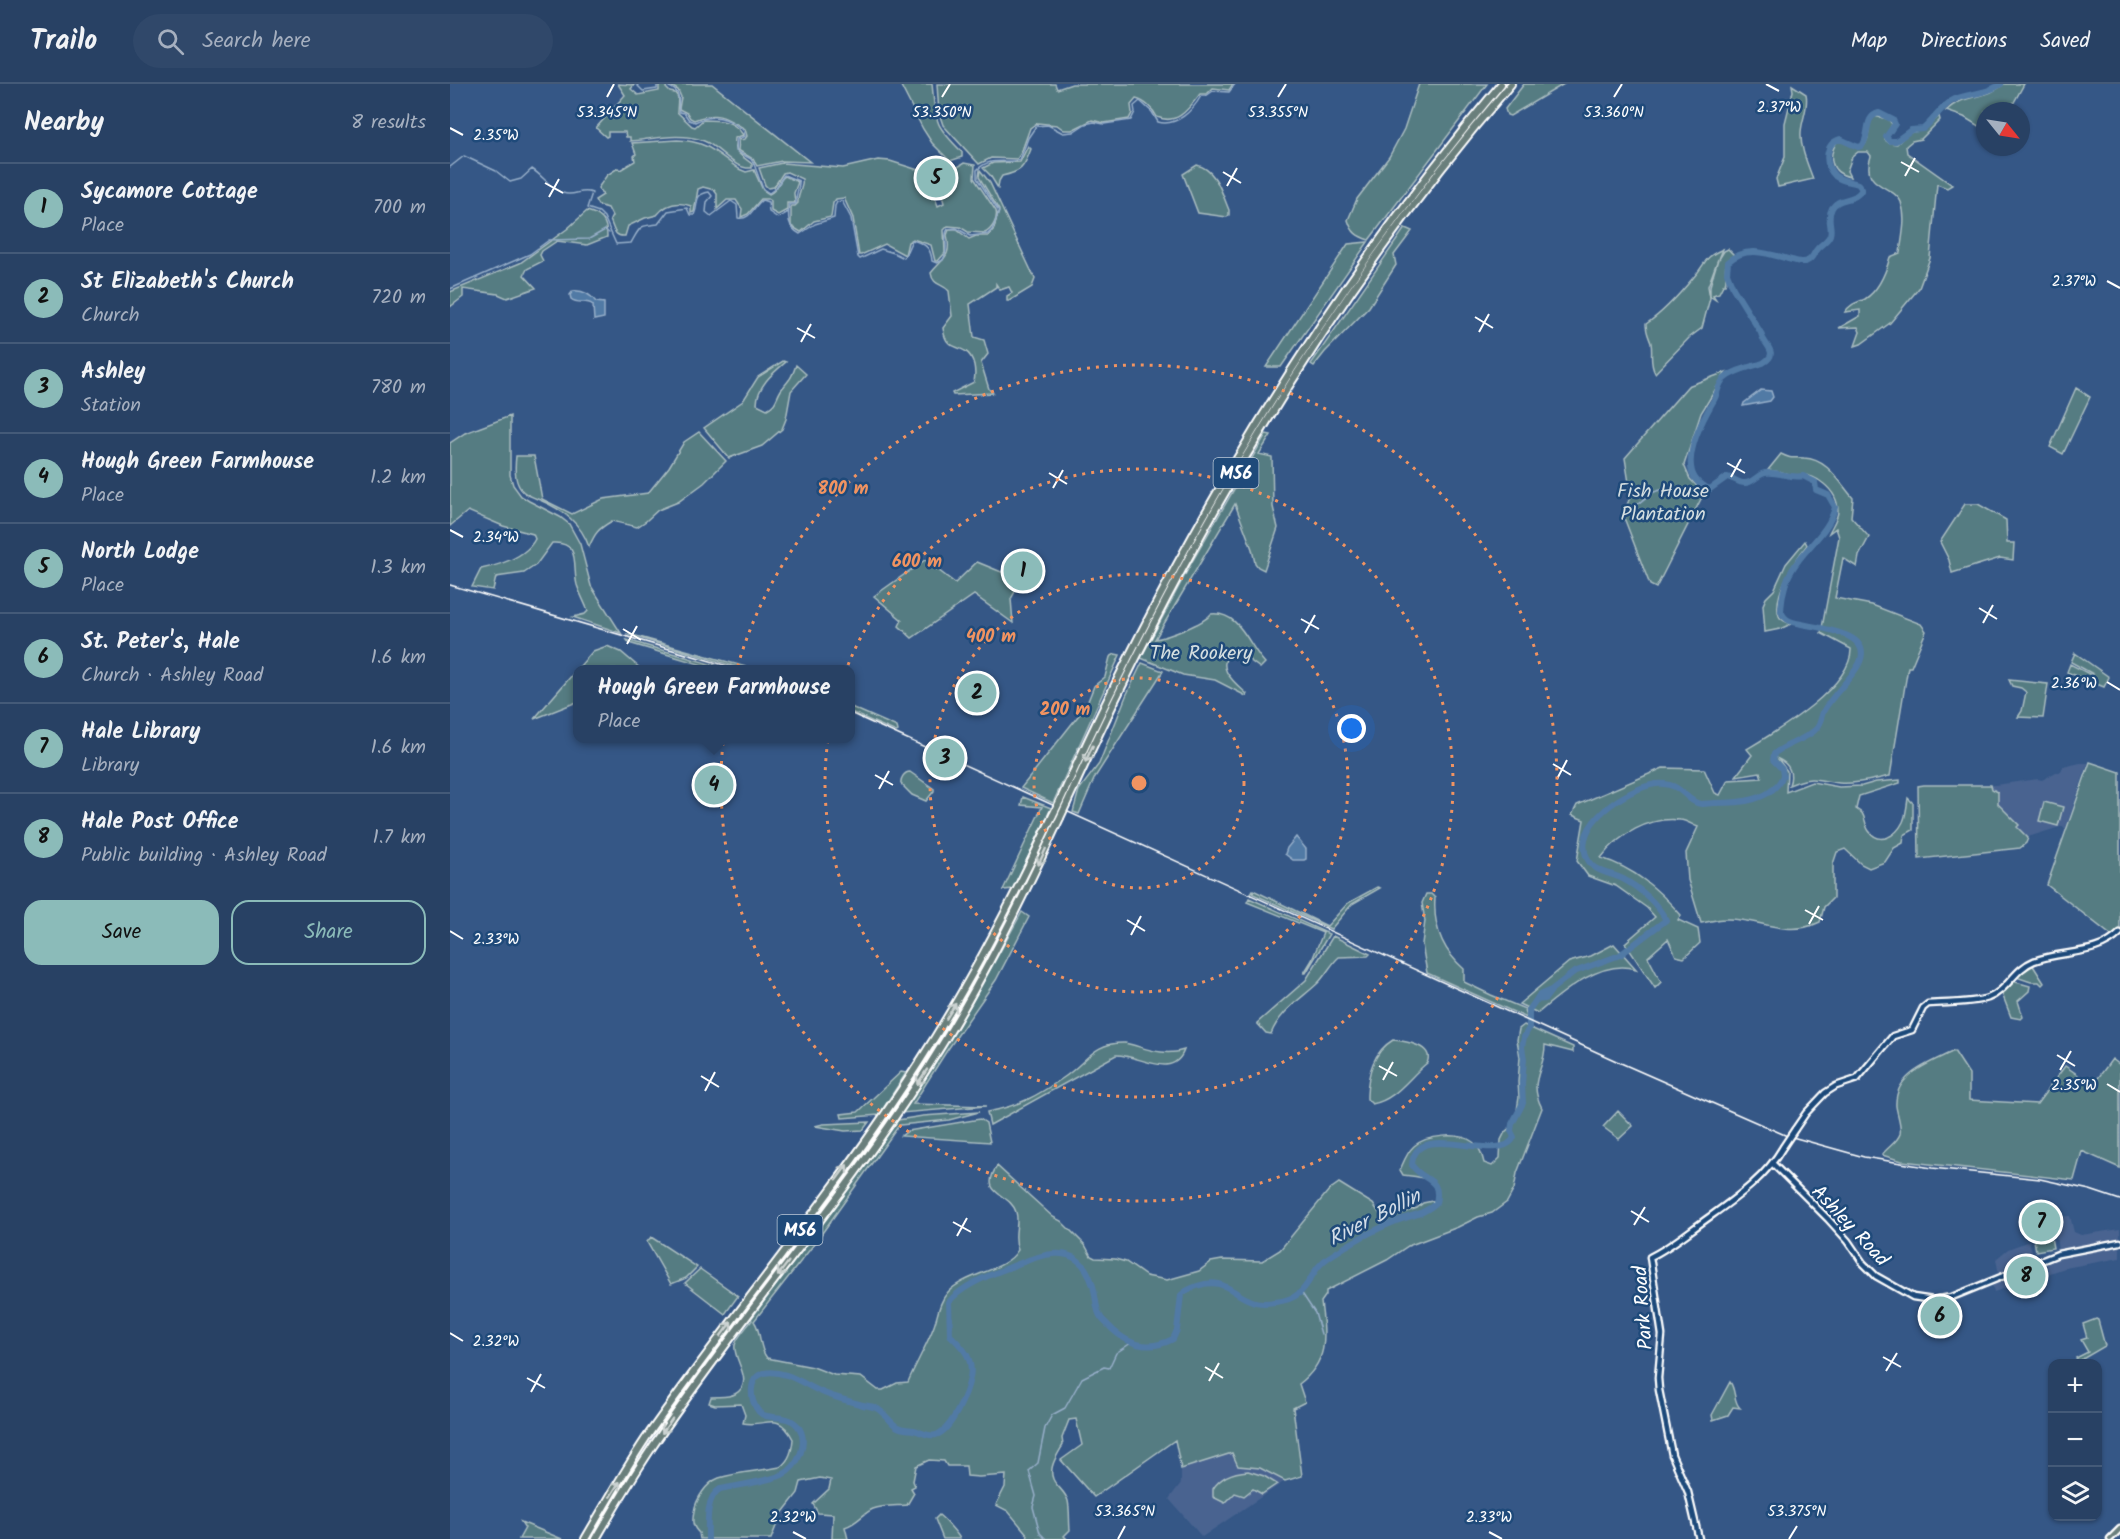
<!DOCTYPE html>
<meta charset="utf-8">
<style>
:root{--surface:#284164;--page:#30486a;--text:#f1f3f6;--muted:#a5afbf;--line:#445a78;--accent:#8bbbb9}
body{margin:0;font-family:Kalam,sans-serif;background:var(--page);color:var(--text)}
.controls{position:absolute;right:18px;bottom:18px;display:grid;overflow:hidden;border-radius:12px;box-shadow:0 2px 4px #0004}
.controls button{width:54px;height:54px;display:grid;place-items:center;padding:0;border:0;border-bottom:2px solid var(--line);background:var(--surface);color:var(--text);font:30px sans-serif}
.compass{position:absolute;left:1526px;top:18px;width:54px;height:54px;border-radius:50%;background:var(--surface);box-shadow:0 2px 4px #0004;rotate:120deg}
.you{position:absolute;left:902px;top:645px;width:21px;height:21px;margin:-15px;border:4px solid #fff;border-radius:50%;background:#1a73e8;box-shadow:0 0 0 9px #1a73e833}
.badge{display:grid;place-items:center;width:39px;height:39px;border-radius:50%;background:var(--accent);color:#111;font-size:20px;font-weight:700}
.pin{position:absolute;translate:-50% -50%;border:3px solid #fff;box-shadow:0 2px 6px #0006}
.popup{position:absolute;left:123px;top:581px;width:282px;height:78px;box-sizing:border-box;display:grid;place-content:center;border-radius:12px;background:var(--surface);filter:drop-shadow(0 2px 4px #0005);font-size:20px;white-space:nowrap;color:var(--muted)}
.popup b{font-size:22px;color:var(--text)}
.popup::after{content:'';position:absolute;left:50%;top:100%;margin-left:-12px;border:12px solid transparent;border-top-color:var(--surface)}
.list{margin:0;padding:0;list-style:none}
h2{display:flex;justify-content:space-between;align-items:center;height:78px;margin:0;padding:0 24px;font-size:26px}
h2 small{font-size:20px;font-weight:400;color:var(--muted)}
.list li{display:grid;grid-template-columns:39px 1fr auto;gap:18px;align-items:center;box-sizing:border-box;height:90px;padding:0 24px;border-top:2px solid var(--line)}
.list b{display:block;font-size:22px;white-space:nowrap}
.list p{margin:0;font-size:20px;white-space:nowrap;color:var(--muted)}
.list em{font-size:20px;font-style:normal;color:var(--muted)}
.actions{display:flex;gap:12px;padding:18px 24px}
.actions a{flex:1;padding:14px 0;border:2px solid var(--accent);border-radius:18px;text-align:center;font-size:21px;color:var(--accent)}
.actions .main{background:var(--accent);color:#111}
.icon{flex:none;width:33px;height:33px;fill:none;stroke:currentColor;stroke-width:2;stroke-linecap:round;stroke-linejoin:round}
.map{position:relative;flex:none;width:1670px;height:1455px;overflow:hidden}
header{display:flex;align-items:center;gap:36px;box-sizing:border-box;height:84px;padding:0 30px;background:var(--surface);border-bottom:2px solid var(--line)}
header strong{font-size:28px}
nav{display:flex;gap:33px;margin-inline-start:auto;font-size:21px}
.search{width:420px;height:54px;background:var(--page);display:flex;align-items:center;gap:15px;box-sizing:border-box;padding:0 21px;border-radius:33px;color:var(--muted);font-size:22px}
main{display:flex}
aside{flex:1;background:var(--surface)}
.map>svg:first-child{display:block}
.built{fill:#486390}
.green{fill:#557b82;stroke:#aabdc0;stroke-width:1.5}
.water{fill:#517aa5;stroke:#97afc9;stroke-width:1.5}
.lines{fill:none;stroke-linecap:round;stroke-linejoin:round}
.stream{stroke:#97afc9;stroke-width:1.5}
.river{stroke:#517aa5;stroke-width:6}
.secondary-casing{stroke:#fff;stroke-width:9}
.primary-casing{stroke:#fff;stroke-width:9}
.motorway-casing{stroke:#fff;stroke-width:10}
.secondary{stroke:#1f4a7a;stroke-width:4.5}
.primary{stroke:#6b7f7c;stroke-width:4.5}
.motorway{stroke:#6b7f7c;stroke-width:6}
.rail{stroke:#fff;stroke-width:1.5}
.secondary-bridge-casing{stroke:#fff;stroke-width:9;stroke-linecap:butt}
.motorway-bridge-casing{stroke:#fff;stroke-width:10;stroke-linecap:butt}
.secondary-bridge{stroke:#1f4a7a;stroke-width:4.5}
.motorway-bridge{stroke:#6b7f7c;stroke-width:6}
.oneway{stroke:#cbd2d1}
.ticks{fill:none;stroke:#fff;stroke-width:2}
.ring{fill:none;stroke:#f09361;stroke-width:3;stroke-dasharray:3 6}
.labels{text-anchor:middle;stroke-width:5;stroke-linejoin:round;paint-order:stroke}
.shield{fill:#1f4a7a;stroke:#bcc9d7;stroke-width:1.5}
.shield-label{font-size:18px;font-weight:bold;fill:#fff}
.park-label{font-size:20px;fill:#d4dee0;stroke:#1f4a7a}
.street-label{font-size:20px;fill:#fff;stroke:#1f4a7a}
.water-label{font-size:21px;font-style:italic;fill:#d4dee8;stroke:#1f4a7a}
.ticks-label{font-size:15px;text-anchor:middle;fill:#fff;stroke:#1f4a7a;stroke-width:5;stroke-linejoin:round;paint-order:stroke}
.centre{fill:#f09361;stroke:#1f4a7a;stroke-width:3}
.ring-label{font-size:18px;text-anchor:middle;font-weight:bold;fill:#f09361;stroke:#1f4a7a;stroke-width:5;stroke-linejoin:round;paint-order:stroke}
</style>
<header>
<strong>Trailo</strong>
<div class="search"><svg class="icon" aria-label="search" viewBox="0 0 24 24"><circle cx="10" cy="10" r="6"/><path d="M15 15l6 6"/></svg>Search here</div>
<nav><a>Map</a><a>Directions</a><a>Saved</a></nav>
</header>
<main>
<aside>
<h2>Nearby<small>8 results</small></h2>
<ul class="list">
<li><span class="badge">1</span><div><b>Sycamore Cottage</b><p>Place</p></div><em>700 m</em></li>
<li><span class="badge">2</span><div><b>St Elizabeth's Church</b><p>Church</p></div><em>720 m</em></li>
<li><span class="badge">3</span><div><b>Ashley</b><p>Station</p></div><em>780 m</em></li>
<li><span class="badge">4</span><div><b>Hough Green Farmhouse</b><p>Place</p></div><em>1.2 km</em></li>
<li><span class="badge">5</span><div><b>North Lodge</b><p>Place</p></div><em>1.3 km</em></li>
<li><span class="badge">6</span><div><b>St. Peter's, Hale</b><p>Church · Ashley Road</p></div><em>1.6 km</em></li>
<li><span class="badge">7</span><div><b>Hale Library</b><p>Library</p></div><em>1.6 km</em></li>
<li><span class="badge">8</span><div><b>Hale Post Office</b><p>Public building · Ashley Road</p></div><em>1.7 km</em></li>
</ul>
<div class="actions"><a class="main">Save</a><a>Share</a></div>
</aside>
<div class="map">
<svg width="1670" height="1455" viewBox="0 0 1670 1455">
<rect width="100%" height="100%" fill="#355786"/>
<filter id="ink" filterUnits="userSpaceOnUse"><feTurbulence type="fractalNoise" baseFrequency=".0167" numOctaves="2"/><feDisplacementMap in="SourceGraphic" scale="12" xChannelSelector="R" yChannelSelector="G"/><feConvolveMatrix kernelMatrix="1 2 1 2 8 2 1 2 1" color-interpolation-filters="sRGB"/></filter>
<g filter="url(#ink)">
<!-- built -->
<path class="built" d="M1630,679H1638L1615,746L1613,742L1578,753L1570,764L1469,775L1468,702L1545,701L1588,695L1592,696L1606,688H1611L1613,683Z
M1620,1132L1624,1148L1631,1151L1670,1145V1174L1615,1184L1544,1208L1542,1200L1550,1196L1546,1175L1558,1165L1579,1157L1586,1180L1609,1172L1603,1133Z
M782,1369L788,1382L810,1384L835,1397L752,1453L719,1415L731,1399V1385Z"/>
<!-- green -->
<path class="green" d="M168,0L184,1L181,5L188,11L209,7V0H217L216,4L220,8L225,9L228,13L227,28L242,42L245,43L253,36C270,36 284,36 293,51L285,54C283,70 292,71 302,80V84C284,86 271,64 254,57C232,48 203,55 180,57V53H176L175,48H158V52L156,53L146,44L175,11Z
M221,0H262L360,78L332,77L307,82L303,75L288,66L289,56L295,55L297,52L295,45C274,32 267,27 244,36L240,34L237,29L229,25L231,13L228,6L221,2Z
M450,0H482C486,39 484,40 512,68V73L500,77L482,59L473,45Z
M487,0H605L607,5L622,0H783L779,6L763,4L757,10H750C739,24 728,42 707,33C703,25 695,17 686,15L681,21L682,29L679,35L654,39L642,36L622,46H614L607,41L587,39L580,44L571,69L567,75L541,74L529,80L493,41L489,29Z
M969,0H1037L919,156C907,152 902,149 898,136L907,115L939,73L954,45Z
M1074,0H1114L1060,32L1057,31L1055,25Z
M1554,0H1574L1562,22L1566,27H1535V46L1514,33L1496,27C1513,9 1537,16 1554,0Z
M1342,1L1356,10C1359,23 1352,34 1351,48C1350,64 1358,81 1363,95L1328,103L1326,95L1335,73V39L1343,7Z
M1423,32L1438,35L1442,40L1435,56L1439,59L1447,60L1458,49L1474,46L1489,32L1490,36L1471,55L1462,57L1456,62L1457,69L1502,101L1497,104L1487,100L1480,174L1469,204L1440,239L1411,260L1405,262L1410,248L1408,243L1389,244L1410,232V226L1395,228C1400,220 1406,219 1415,215C1429,206 1436,188 1440,173L1450,169C1452,152 1457,135 1451,118C1444,101 1410,104 1421,72L1418,68H1408L1402,73L1397,87L1400,93C1380,89 1377,72 1388,56C1398,57 1403,66 1413,63C1422,53 1416,42 1423,32Z
M227,56C258,57 266,69 289,85L296,88L304,86L313,106L319,110C329,106 327,97 335,92L348,98L344,109L345,119H337V126L328,131L321,127V117L318,115H311L298,130L291,133L292,125L286,116H277L267,125V110L264,106L253,103L248,105L244,128L241,129V122C228,117 216,120 207,131L195,134L178,142L175,152C164,153 164,145 160,136L162,132L158,124L148,121L145,116L153,111L148,104L157,91L168,84L170,86L185,77L184,72L186,70L182,59Z
M578,62L581,65C574,84 571,88 552,92L549,97L548,104L540,91L533,84L543,79L570,78Z
M428,76L440,77L481,90L480,95L473,97L482,105L488,122L494,119L488,96L490,92L497,90L514,79L525,81L524,94L546,127C548,136 542,145 535,149L518,148L510,143L498,142L494,146L495,169L488,177H485L481,161L463,155L458,158L455,171L435,160L411,171H409L403,134L394,114L386,115L383,119L381,133L364,137L351,148L341,142V122H345L348,119C347,110 354,104 352,95L337,88L333,89L324,103L318,104L315,101L309,84L332,79L393,84Z
M747,81C767,86 772,110 779,126V131L777,133L748,129L733,90Z
M530,86L540,99L585,195L582,203L559,217H557V212L562,209L559,203L550,206L546,200V203L520,220L524,253L534,256L538,270L531,279L539,305L543,309L503,311L502,309L524,298C526,288 525,273 515,267C509,263 502,263 498,258C494,254 494,249 493,244L502,232L499,207C492,199 483,202 481,189C493,174 502,173 497,151L499,146H507L519,155L526,152H538L544,145L549,126L529,93Z
M137,127C152,131 157,137 157,153L137,161L107,157L92,167L90,171L93,177L77,185L74,191L86,204L57,214L48,210L13,205V213L0,223V208L70,179L117,145Z
M955,144L962,147L944,171L946,181L919,223L875,268L864,282L861,280Z
M918,158L831,283H816L898,160Z
M1273,165L1269,175L1274,167L1278,165L1284,171C1269,183 1279,187 1275,201H1273L1269,209L1263,211L1267,217L1260,212V202L1268,175L1258,202L1260,214L1252,244L1240,253L1205,289C1199,278 1203,270 1201,259C1199,253 1196,248 1196,240C1214,228 1229,211 1243,194C1257,179 1252,174 1273,165Z
M333,277L336,278C323,289 307,302 307,320L317,325C327,320 326,314 331,306C339,296 342,294 346,281L356,290L341,307L336,335L332,345L312,362L279,374L254,344L293,317L308,293Z
M1276,288L1251,329L1234,381L1240,395L1254,409L1206,504L1200,501L1173,431L1181,411L1175,374L1238,302Z
M1626,304L1640,313L1613,370L1600,363Z
M60,332V391L63,401L71,412L79,417L110,433L119,440L130,460L141,502L171,549L123,533L135,530L138,527C135,519 130,510 127,501C122,483 132,457 102,459L86,481L74,489L46,493L43,506L22,503L31,485C50,481 76,473 85,455L83,450L53,442L18,427L0,442V359L15,349Z
M249,348L276,377L254,399L228,418L208,426L196,437L187,443L162,437C148,445 145,449 139,463C131,439 113,426 90,416C80,412 72,410 68,400C64,392 65,381 66,372H84L92,415L122,430L153,415L198,409L219,383L234,358Z
M816,350L821,351L809,370L822,373L823,423L828,444L814,486L808,483L805,479L802,465L785,420L705,555C718,553 753,540 761,530C790,527 798,561 815,579L810,584L791,570L783,567C763,582 784,598 797,610L796,612L765,596L733,591L691,574L743,476Z
M1331,370C1343,376 1342,373 1354,374C1378,375 1389,398 1403,414L1401,433L1419,453L1409,472L1407,483L1393,474L1385,514L1422,521L1471,540L1476,547L1461,583H1458L1440,692C1425,695 1405,701 1389,699C1365,696 1363,691 1339,701C1343,690 1340,680 1328,675L1337,687L1336,708L1362,698L1389,703L1412,702L1426,698L1450,696V699L1409,712L1406,725L1412,729C1416,735 1415,742 1419,747C1430,762 1446,752 1453,738C1456,732 1457,722 1458,714L1463,719V746L1454,751L1453,759L1444,764L1435,778L1419,784L1411,780L1395,765L1387,768L1383,780V814L1374,823L1370,838C1335,855 1308,833 1274,835C1267,835 1259,838 1251,839L1238,796L1236,769L1248,743C1242,741 1236,736 1230,736C1200,732 1168,751 1151,774C1184,784 1208,805 1231,831L1228,836L1248,845L1250,859L1234,874L1226,872L1218,855L1198,873L1211,898L1205,904L1175,859L1205,833L1197,824L1166,802L1138,792L1127,777L1134,736L1122,731L1127,721L1213,684L1254,685L1265,709L1270,711L1278,696L1312,694L1310,688L1286,692L1302,671L1297,665C1327,647 1402,603 1401,565L1371,549L1389,453L1386,444L1379,449C1382,442 1388,434 1388,427C1388,406 1364,387 1345,392L1336,389L1318,386Z
M1515,420H1528L1556,436L1557,459H1564L1563,476L1550,474L1502,489L1499,476L1490,458Z
M1355,457L1357,461C1345,476 1322,512 1329,532C1331,537 1337,538 1341,540L1330,545L1315,548L1313,521L1316,514L1324,506L1336,480Z
M475,476L505,499L527,478L559,491L560,495L564,497L567,495H572L561,515L563,539L524,511L462,554L449,542L452,536L424,512Z
M176,550H179L303,585H294Z
M177,556L277,585H278H266L179,559Z
M157,562L171,568L191,585L128,586L127,618L84,635L143,567Z
M1625,569L1659,593L1654,603L1617,588L1620,580L1641,591L1643,590L1621,578Z
M665,570L670,571L603,719L571,704L636,622L644,602L655,593L660,573Z
M692,579L713,587L645,693L629,730L623,728L629,706L649,680L676,612Z
M533,589L543,602L523,622L510,611L521,598Z
M1559,596L1598,600L1593,634L1568,633L1572,627L1576,608L1571,604L1562,602Z
M401,623L447,643L448,647L446,648L401,628Z
M1640,678L1670,688V846L1662,852L1597,801Z
M460,688L484,705V707L476,717L462,711L451,700C450,695 454,688 460,688Z
M1474,701H1541L1542,705L1548,708V720L1569,741L1567,743L1578,754L1576,759L1570,764L1469,775L1468,702Z
M573,713L601,724L563,805L553,806L592,723L571,721Z
M1594,718L1613,723L1608,742L1589,737Z
M927,803L930,804L902,820L881,845L801,809L803,806L877,842L898,819Z
M976,810H981L985,814C983,843 992,866 1014,885V898L1041,911L1075,925L1077,934L977,889L972,860L975,837L972,819Z
M799,814L879,850L856,889H854L862,876L873,849L797,818Z
M572,828L579,833L546,896L496,968L463,1020L536,1022L451,1029L521,920Z
M883,852L920,870L918,872L889,873C881,880 876,891 868,899C851,915 830,927 821,950L816,949L807,939L856,896Z
M1164,860L1186,885C1152,874 1113,908 1088,929L1069,920L1119,878L1141,872Z
M1582,880L1594,899L1592,901L1589,898H1581L1566,893L1574,884Z
M1562,897L1580,902L1579,907L1568,917L1573,933L1571,935L1561,933L1551,907Z
M1074,941L1123,963V968L1095,961C1095,987 1077,996 1092,1024L1067,1089L1064,1105L1057,1118L1042,1129L1028,1133L1008,1143L958,1162L937,1176L876,1207V1211L871,1218C875,1252 880,1276 849,1300L855,1318L843,1324L852,1392L835,1397L810,1384L788,1382L782,1369L731,1385L725,1356L644,1413L611,1376L632,1361L626,1335L619,1336L612,1354L613,1361C606,1373 595,1388 607,1401C611,1406 616,1410 618,1417C620,1426 619,1437 620,1446L614,1452L617,1455H577L578,1451L558,1427L546,1421L555,1403L556,1391L529,1393L517,1392L516,1382H497L494,1377L479,1376L466,1382L463,1397L465,1402L461,1404L464,1409L457,1421C447,1422 433,1421 423,1425C412,1430 408,1439 395,1443L398,1455H382L383,1430L368,1429L363,1420L379,1405L381,1396L370,1394L351,1398L348,1409L330,1432L321,1455H250L249,1449C242,1442 242,1437 244,1428C246,1415 256,1399 269,1394C287,1388 310,1387 330,1383C340,1376 342,1366 343,1355C327,1325 316,1344 293,1339L295,1331L291,1320L265,1321L259,1319L261,1313C268,1312 278,1314 285,1310C306,1298 282,1275 285,1261C287,1253 297,1243 302,1236L301,1235L448,1036L473,1032L529,1028L499,1036L450,1041L447,1044L365,1159L304,1237C312,1248 308,1263 317,1274L363,1283L384,1291L411,1293L428,1306H433L447,1299L458,1298C466,1279 477,1261 484,1242C488,1231 489,1218 498,1208C516,1189 556,1187 568,1166C562,1150 570,1140 566,1128C560,1108 528,1112 547,1082L603,1133L611,1137L635,1161L641,1172L645,1174L665,1175L676,1178L696,1192L717,1196L749,1187L761,1178L772,1176L812,1177L830,1166L879,1106L889,1099L923,1120L932,1133L944,1132L967,1124L973,1119L982,1117L986,1119C993,1093 972,1093 953,1091L950,1086C954,1077 957,1068 964,1062C977,1051 1009,1048 1023,1058C1030,1063 1032,1071 1034,1079L1042,1082L1050,1074L1051,1056L1055,1048L1065,1039L1069,1013L1068,998L1070,973L1067,956L1069,945Z
M943,956C955,957 985,962 977,979C959,993 946,1016 922,1020L917,1015V1011C918,989 923,968 943,956Z
M675,959C696,964 713,973 734,966C723,997 688,970 666,971L540,1041L537,1028C569,1022 587,1012 613,994C637,978 643,958 675,959Z
M1504,967L1519,990V1016L1587,1020L1615,982L1643,1001L1662,975L1670,981V1084L1632,1067L1624,1096L1452,1077L1432,1071C1437,1063 1447,1059 1450,1050C1452,1042 1447,1030 1446,1022C1444,990 1480,979 1504,967Z
M451,988L456,989L429,1031L392,1034L391,1030L408,1028Z
M1168,1027L1183,1042L1169,1055L1153,1043Z
M530,1035L536,1039L540,1058L451,1052L458,1047Z
M419,1038L413,1046L395,1047L365,1042L373,1040Z
M1599,1143L1603,1164L1586,1167L1582,1146Z
M201,1153L247,1183L236,1194L221,1200L197,1158Z
M250,1185L288,1212L275,1230L235,1199Z
M1646,1235L1648,1236L1655,1262L1629,1277L1626,1274L1638,1268L1631,1256L1637,1254L1633,1240Z
M1280,1298C1286,1306 1283,1317 1290,1324L1283,1323L1278,1331L1263,1336L1262,1331Z
M798,1387L814,1392L827,1400L812,1410L803,1405L794,1412L785,1409L775,1419L763,1413V1405C770,1393 784,1388 798,1387Z
M489,1431C493,1434 508,1450 510,1455H493L485,1435Z
M71,1438L112,1455H69L75,1444Z"/>
<!-- water -->
<path class="water" d="M123,207C133,206 140,210 146,218L154,219V234L144,236L143,221C136,215 128,221 121,215L120,211Z
M1311,306L1321,307L1323,313L1320,317L1293,322L1294,319Z
M846,753L856,765V775L854,776H843L835,770L837,764Z"/>
<g class="lines">
<!-- stream -->
<path class="stream" d="M186,0L193,7L207,5V0
M219,0V3C233,8 227,17 229,28L234,29L239,36L245,38C260,31 274,32 286,41C292,45 294,45 295,52L287,55L286,67L301,75L304,80L313,105L319,109L326,104L334,91L349,97C350,104 345,110 346,120H339C338,133 337,143 350,150L365,140L384,134L385,122L387,118L392,117L401,134L408,173L410,175L431,165L444,169L454,174L462,156C476,160 481,164 482,177L487,179L493,176C500,164 492,154 498,145L506,144L520,152L538,150L542,146L549,128L527,94V86C540,72 554,80 570,76L578,54L586,42L598,41L613,49L623,48L635,40L644,38L654,40L681,36L685,28L684,22L690,17L702,28L708,38C727,43 743,26 751,12H756L763,7L779,8L785,0
M0,83L14,72L46,87L60,98L71,95L82,85C93,92 101,105 113,109C124,113 132,104 142,109L137,124L149,128L154,133L166,160L181,159C191,142 188,142 208,140L218,127L237,124L240,131H244C250,119 242,111 259,108L262,112L257,118L256,128L261,132L281,117L287,121L288,134C301,136 303,123 312,116L318,118L319,128L328,134L338,128
M0,205L80,170L99,156L139,155L155,146L159,149
M1176,430C1189,422 1199,404 1217,406C1225,407 1233,411 1241,412L1249,400
M851,1208L865,1229L871,1250
M596,1455L590,1449L583,1423L586,1412L579,1387L588,1379L595,1344L602,1331L615,1324L632,1294L654,1283L659,1284L666,1269L681,1259"/>
<!-- river -->
<path class="river" d="M1086,916L1089,911L1101,906L1124,888L1170,871L1216,836C1207,819 1190,804 1173,795C1161,789 1144,788 1138,776C1119,741 1178,704 1206,700C1232,697 1235,718 1251,720C1255,720 1261,719 1265,719C1289,719 1321,718 1333,692L1332,685L1323,676L1324,670C1334,660 1357,656 1367,644C1371,639 1371,631 1374,626C1383,610 1404,592 1410,578C1424,545 1357,544 1340,537C1335,535 1333,532 1331,527C1332,513 1334,498 1342,486C1355,463 1379,449 1385,423L1378,411L1366,406L1365,398L1353,392C1340,395 1328,387 1315,389C1308,390 1302,400 1294,399C1289,399 1283,394 1277,393L1260,405C1221,393 1251,338 1264,316C1268,309 1268,300 1274,295C1284,286 1301,283 1313,279C1331,269 1313,261 1311,249L1283,204L1277,189L1278,178C1298,158 1326,173 1350,178C1354,178 1355,179 1359,176C1363,174 1364,168 1367,165C1371,160 1378,157 1380,151C1383,143 1376,135 1382,124C1389,112 1405,119 1412,105L1408,100C1400,97 1393,98 1385,92C1374,81 1374,60 1390,55L1408,63L1412,62C1421,50 1413,33 1429,29L1443,36L1445,40L1436,53L1440,57H1446L1461,46L1473,45C1483,37 1493,20 1505,15C1521,9 1537,10 1551,0
M258,1455C258,1440 255,1414 270,1405C285,1402 319,1397 332,1391C349,1383 360,1356 347,1341C336,1329 317,1337 309,1328C300,1317 297,1294 314,1289C334,1284 356,1302 374,1309C383,1313 402,1318 413,1321C417,1322 422,1322 426,1324C434,1328 439,1337 446,1342C452,1346 458,1345 464,1346C471,1348 479,1353 486,1351C502,1346 517,1309 520,1294C524,1274 513,1264 500,1251L499,1218C511,1202 539,1191 558,1184C590,1171 628,1154 642,1199C646,1209 645,1220 649,1230C651,1235 654,1237 658,1241C676,1260 698,1268 723,1255L727,1246L731,1211C736,1206 741,1204 747,1202C775,1193 780,1209 802,1217C809,1220 818,1219 825,1218C863,1214 855,1189 879,1173C900,1159 921,1147 944,1138C959,1132 975,1130 986,1119C992,1092 972,1098 962,1081C964,1033 1052,1083 1064,1053L1061,1047L1062,1040L1073,1019L1072,1000L1074,975L1072,963L1074,953L1079,944V926L1086,916L1095,915L1101,907"/>
<!-- secondary casing -->
<g class="secondary-casing">
<path id="secondary" d="M1345,1045L1356,1029L1375,1009L1386,1002L1407,995L1443,952L1462,946L1473,924L1478,920C1497,918 1519,920 1538,914C1557,907 1564,885 1584,877C1612,866 1648,872 1670,849
M1323,1080L1378,1135L1398,1157L1413,1179L1426,1192L1463,1213L1483,1216L1502,1213L1608,1170L1670,1158
M1249,1455L1238,1408L1222,1371L1209,1306L1208,1294L1212,1251L1200,1173C1217,1165 1232,1153 1247,1142C1278,1119 1313,1098 1333,1063"/>
</g>
<!-- primary casing -->
<g class="primary-casing">
<path id="primary" d="M1660,1455L1670,1445"/>
</g>
<!-- motorway casing -->
<g class="motorway-casing">
<path id="motorway" d="M610,717C727,458 868,218 1051,0
M617,719C733,462 876,214 1061,0
M135,1455C155,1421 174,1387 196,1354C285,1227 386,1108 470,977C521,898 563,816 603,731
M146,1455C164,1424 183,1392 203,1362C290,1233 394,1115 478,983C529,904 570,820 610,734"/>
</g>
<!-- secondary -->
<use href="#secondary" class="secondary"/>
<!-- primary -->
<use href="#primary" class="primary"/>
<!-- motorway -->
<use href="#motorway" class="motorway"/>
<!-- rail -->
<path class="rail" d="M0,501L291,586
M400,629L1173,980L1335,1051L1414,1073L1482,1084L1590,1095L1640,1106L1670,1116"/>
<!-- secondary-bridge casing -->
<g class="secondary-bridge-casing">
<path id="secondary-bridge" d="M1333,1063L1345,1045"/>
</g>
<!-- motorway-bridge casing -->
<g class="motorway-bridge-casing">
<path id="motorway-bridge" d="M603,731L610,717
M610,734L617,719"/>
</g>
<!-- secondary-bridge -->
<use href="#secondary-bridge" class="secondary-bridge"/>
<!-- motorway-bridge -->
<use href="#motorway-bridge" class="motorway-bridge"/>
</g>
<!-- one-way arrows -->
<defs><path id="oneway-shaft" d="M-6 0H5M1.5-3L5.5 0L1.5 3" fill="none" stroke-width="1.6" stroke-linecap="round" stroke-linejoin="round" transform="scale(1.5)"/></defs>
<g class="oneway">
<use href="#oneway-shaft" transform="translate(639 670) rotate(115)"/>
<use href="#oneway-shaft" transform="translate(592 773) rotate(115)"/>
<use href="#oneway-shaft" transform="translate(501 927) rotate(-58)"/>
<use href="#oneway-shaft" transform="translate(472 993) rotate(124)"/>
<use href="#oneway-shaft" transform="translate(392 1088) rotate(-54)"/>
<use href="#oneway-shaft" transform="translate(333 1185) rotate(127)"/>
<use href="#oneway-shaft" transform="translate(276 1245) rotate(-53)"/>
<use href="#oneway-shaft" transform="translate(217 1342) rotate(125)"/>
<use href="#oneway-shaft" transform="translate(165 1405) rotate(-58)"/>
</g>
</g>
<!-- ticks -->
<path class="ticks" d="M1316,0L1329,7M157,13L164,0M492,13L500,0M828,13L836,0M1164,13L1172,0M0,44L13,51M1451,78L1469,88M773,88L791,99M1455,92L1465,74M95,99L113,109M777,102L787,84M99,113L109,95M1657,197L1670,204M1025,233L1043,244M347,244L365,254M1029,248L1039,230M351,258L361,240M1277,379L1295,389M599,389L617,400M1281,393L1291,375M603,404L613,386M0,446L13,453M1529,524L1547,535M851,535L869,545M1533,539L1543,521M173,545L191,556M855,549L865,531M177,560L187,542M1657,598L1670,606M1103,680L1121,691M425,691L443,701M1107,695L1117,676M429,705L439,687M1355,826L1373,836M677,836L695,847M1359,840L1369,822M0,847L13,855M681,851L691,832M1607,971L1625,982M929,982L947,992M1610,986L1621,967M251,992L269,1003M933,996L943,978M1657,1000L1670,1008M255,1007L265,988M1181,1127L1199,1138M503,1138L521,1148M1184,1141L1195,1123M507,1152L517,1134M0,1249L13,1257M1433,1273L1451,1283M755,1283L773,1294M1436,1287L1447,1269M77,1294L95,1304M759,1297L769,1279M81,1308L91,1290M343,1448L356,1455M1039,1448L1052,1455M668,1455L675,1442M1339,1455L1347,1442"/>
<!-- distance rings -->
<g class="ring">
<circle cx="689" cy="699" r="105"/>
<circle cx="689" cy="699" r="209"/>
<circle cx="689" cy="699" r="314"/>
<circle cx="689" cy="699" r="418"/>
</g>
<g class="labels">
<!-- shield labels -->
<g class="shield">
<rect x="763.5" y="374" width="45" height="30" rx="4.5"/>
<rect x="327.5" y="1131" width="45" height="30" rx="4.5"/>
</g>
<g class="shield-label">
<text x="786" y="395">M56</text>
<text x="350" y="1152">M56</text>
</g>
<!-- park labels -->
<g class="park-label">
<text x="1213" y="413">Fish House<tspan x="1213" dy="23">Plantation</tspan></text>
<text x="751" y="575">The Rookery</text>
</g>
<!-- street labels -->
<g class="street-label">
<text transform="translate(1401 1141) rotate(47)" y="7">Ashley Road</text>
<text transform="translate(1192 1224) rotate(-94)" y="7">Park Road</text>
</g>
<!-- water labels -->
<g class="water-label">
<text transform="translate(924 1133) rotate(-27)" y="7">River Bollin</text>
</g>
</g>
<g class="ticks-label">
<text x="1329" y="28">2.37°W</text>
<text x="157" y="33">53.345°N</text>
<text x="492" y="33">53.350°N</text>
<text x="828" y="33">53.355°N</text>
<text x="1164" y="33">53.360°N</text>
<text x="46" y="56">2.35°W</text>
<text x="1624" y="202">2.37°W</text>
<text x="46" y="458">2.34°W</text>
<text x="1624" y="604">2.36°W</text>
<text x="46" y="860">2.33°W</text>
<text x="1624" y="1006">2.35°W</text>
<text x="46" y="1262">2.32°W</text>
<text x="675" y="1432">53.365°N</text>
<text x="1347" y="1432">53.375°N</text>
<text x="343" y="1438">2.32°W</text>
<text x="1039" y="1438">2.33°W</text>
</g>
<circle cx="689" cy="699" r="9" class="centre"/>
<g class="ring-label">
<text x="393" y="410">800 m</text>
<text x="467" y="483">600 m</text>
<text x="541" y="558">400 m</text>
<text x="615" y="631">200 m</text>
</g>
</svg>
<div class="controls">
<button>+</button>
<button>−</button>
<button><svg class="icon" aria-label="layers" viewBox="0 0 24 24"><path d="M12 4l9 5-9 5-9-5zM3 14l9 5 9-5"/></svg></button>
</div>
<svg class="compass" viewBox="-18 -18 36 36"><path d="M0-13l5 13h-10z" fill="#e53935"/><path d="M0 13l5-13h-10z" fill="#a5afbf"/></svg>
<div class="you"></div>
<div class="pin badge" style="left:573px;top:487px">1</div>
<div class="pin badge" style="left:527px;top:609px">2</div>
<div class="pin badge" style="left:495px;top:674px">3</div>
<div class="pin badge" style="left:264px;top:701px">4</div>
<div class="popup"><b>Hough Green Farmhouse</b>Place</div>
<div class="pin badge" style="left:486px;top:94px">5</div>
<div class="pin badge" style="left:1490px;top:1232px">6</div>
<div class="pin badge" style="left:1591px;top:1138px">7</div>
<div class="pin badge" style="left:1576px;top:1192px">8</div>
</div>
</main>
